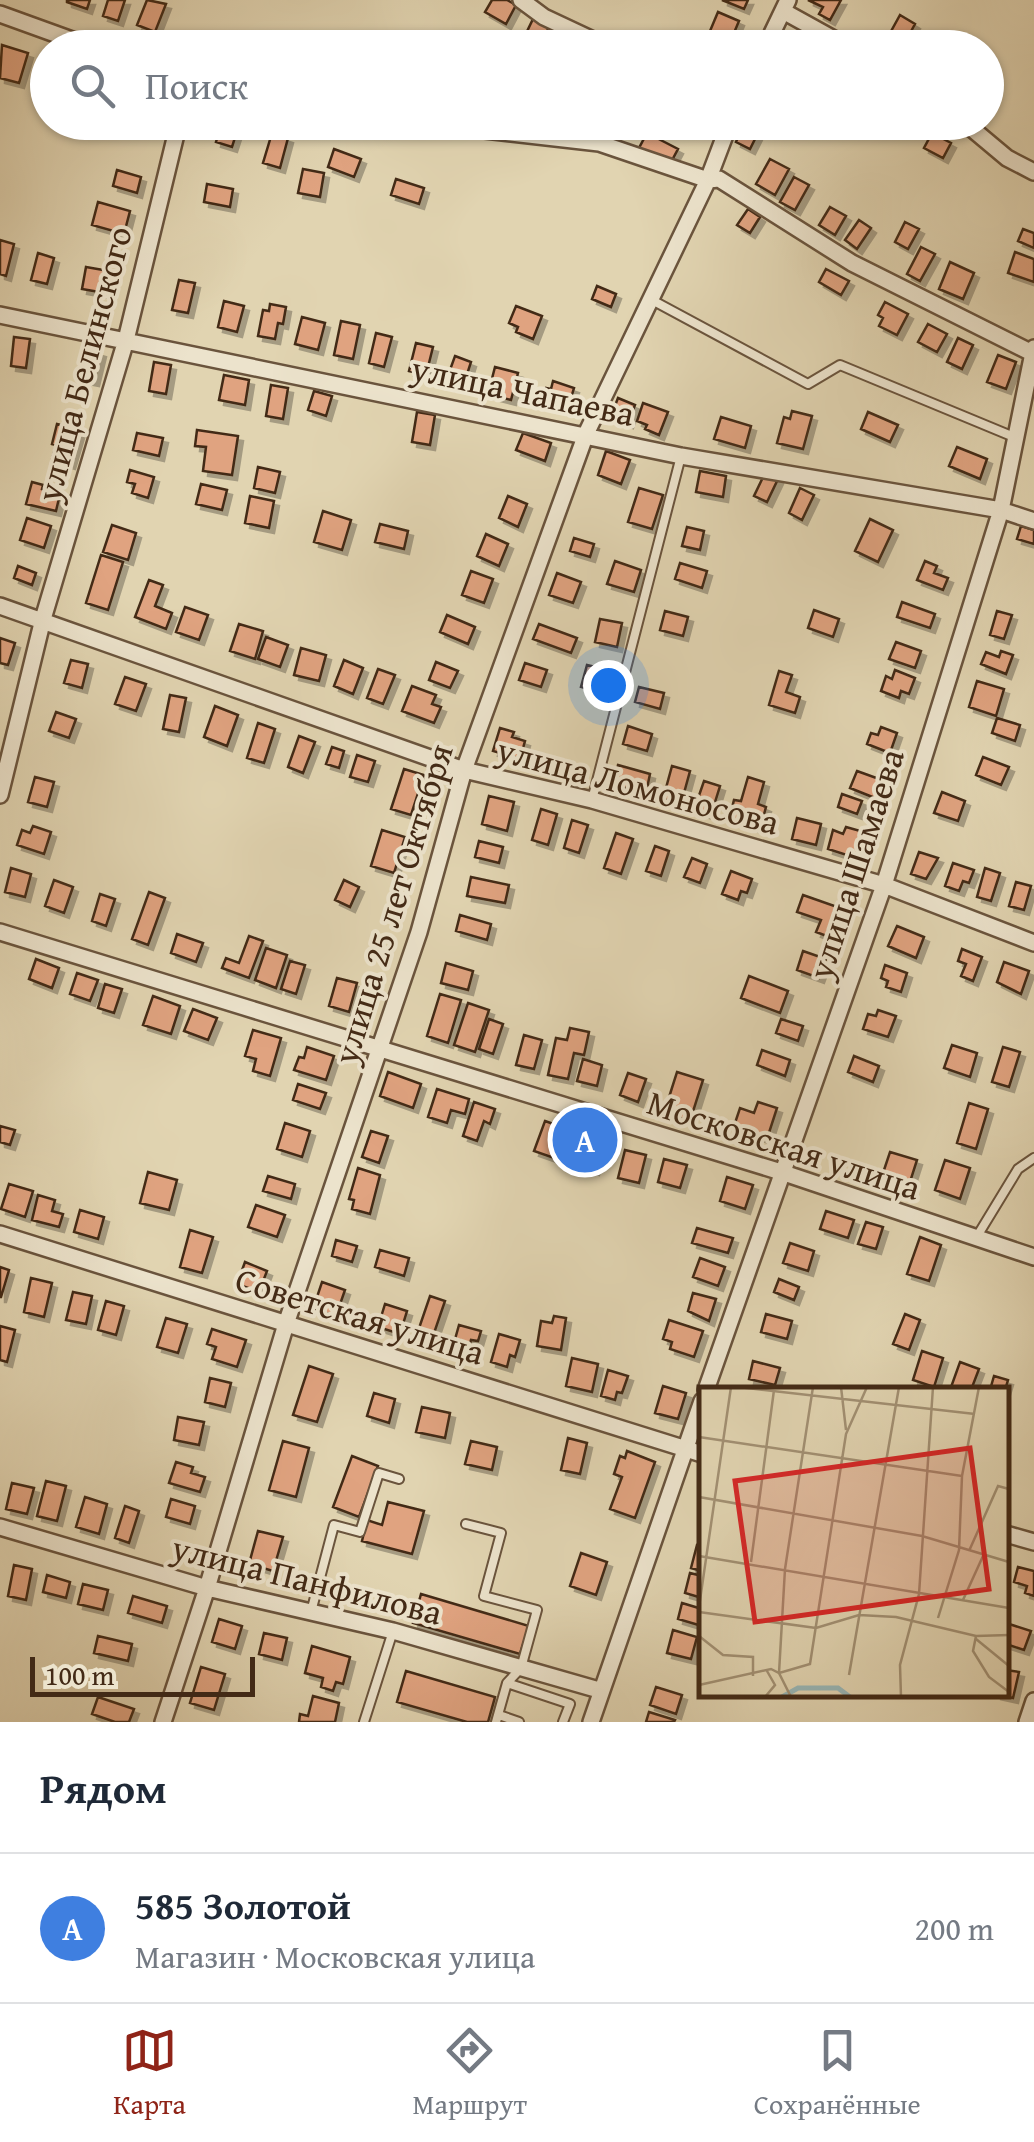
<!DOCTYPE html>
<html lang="ru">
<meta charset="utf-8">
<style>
:root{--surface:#fff;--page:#f2f2f3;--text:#1f2937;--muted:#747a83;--line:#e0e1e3;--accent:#8f2418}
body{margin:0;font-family:"Gentium Book Plus",serif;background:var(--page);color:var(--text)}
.scale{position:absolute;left:30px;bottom:25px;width:225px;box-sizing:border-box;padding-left:10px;border:5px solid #432a16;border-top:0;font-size:28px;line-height:35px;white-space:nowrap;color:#432a16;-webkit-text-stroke:8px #ece3cc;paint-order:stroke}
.you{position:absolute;left:608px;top:685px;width:35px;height:35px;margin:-25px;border:8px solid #fff;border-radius:50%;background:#1a73e8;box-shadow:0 0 0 15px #1a73e833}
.badge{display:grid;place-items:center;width:65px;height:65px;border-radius:50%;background:var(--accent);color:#fff;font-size:32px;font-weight:700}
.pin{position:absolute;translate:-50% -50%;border:5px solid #fff;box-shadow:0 2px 10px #0006}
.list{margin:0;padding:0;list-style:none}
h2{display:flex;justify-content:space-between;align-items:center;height:130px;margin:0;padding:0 40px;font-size:42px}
h2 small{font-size:32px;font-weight:400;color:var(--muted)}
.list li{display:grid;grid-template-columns:65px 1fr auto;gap:30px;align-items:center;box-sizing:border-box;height:150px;padding:0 40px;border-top:2px solid var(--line)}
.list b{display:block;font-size:38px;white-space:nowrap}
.list p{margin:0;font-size:32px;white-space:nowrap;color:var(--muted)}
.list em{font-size:32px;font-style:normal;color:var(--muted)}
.icon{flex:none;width:55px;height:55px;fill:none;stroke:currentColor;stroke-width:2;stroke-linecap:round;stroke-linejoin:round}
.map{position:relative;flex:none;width:1034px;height:1722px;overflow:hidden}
.search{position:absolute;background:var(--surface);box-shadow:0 2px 8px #0004;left:30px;right:30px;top:30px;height:110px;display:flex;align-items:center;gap:25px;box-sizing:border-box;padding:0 35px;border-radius:55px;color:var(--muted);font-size:38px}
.sheet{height:280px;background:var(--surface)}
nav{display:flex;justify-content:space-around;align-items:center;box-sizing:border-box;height:140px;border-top:2px solid var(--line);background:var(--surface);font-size:28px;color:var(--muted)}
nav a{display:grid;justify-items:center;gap:5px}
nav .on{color:var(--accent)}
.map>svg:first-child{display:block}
.building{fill:#e0a380;stroke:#432a16;stroke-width:2.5;filter:url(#shadow)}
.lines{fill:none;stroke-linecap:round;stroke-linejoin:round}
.lane-casing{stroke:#6a543d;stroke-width:12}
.street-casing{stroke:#6a543d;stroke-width:20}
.lane{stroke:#ece3cc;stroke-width:8}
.street{stroke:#ece3cc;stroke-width:15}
.labels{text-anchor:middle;stroke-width:8;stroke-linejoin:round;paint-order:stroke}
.street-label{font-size:35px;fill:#432a16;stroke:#ece3cc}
.inset-river{fill:none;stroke:#98b6b6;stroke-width:5}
.inset-road{fill:none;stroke:#a29073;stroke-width:2.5}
.view{fill:#d62828;fill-opacity:0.15;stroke:#d62828;stroke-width:5}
.inset-edge{fill:none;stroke:#432a16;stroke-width:5}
</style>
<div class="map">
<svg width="1034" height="1722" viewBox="0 0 1034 1722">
<defs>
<filter id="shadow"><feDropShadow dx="5" dy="5" stdDeviation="0" flood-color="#0004"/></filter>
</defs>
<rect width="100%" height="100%" fill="#e1d4b1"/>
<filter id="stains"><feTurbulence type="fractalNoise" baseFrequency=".002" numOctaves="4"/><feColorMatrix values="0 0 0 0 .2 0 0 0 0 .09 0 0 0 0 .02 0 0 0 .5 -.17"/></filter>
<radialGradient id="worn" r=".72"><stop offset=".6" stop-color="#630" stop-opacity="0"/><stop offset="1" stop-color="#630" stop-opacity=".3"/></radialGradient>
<!-- building -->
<path class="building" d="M67,0H90L87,9L67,2Z
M108,0H125L118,21L103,16Z
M147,0L166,4L155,32L137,25Z
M492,0H507L516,5L506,24L485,12Z
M722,0H748L744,9Z
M808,0H841L830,20L819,14L823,7Z
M718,12L739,21L731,40L710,31Z
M900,15L915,24L902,48H890L884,44Z
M533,19L549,27L539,48H519Z
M788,36L809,46L808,48H783Z
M2,45L28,53L19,83L0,78Z
M222,122H240L232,147L216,142Z
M745,122L762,125L750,149L736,142Z
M881,122H900L894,133L879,125Z
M272,133L288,138L280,168L263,163Z
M647,133L678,149L670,164L639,148Z
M932,133L951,143L943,158L924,148Z
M334,149L361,159L354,177L328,167Z
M770,159L789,169L775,195L756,184Z
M303,169L324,173L320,197L298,193Z
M117,170L141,177L137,193L113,186Z
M794,177L809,185L795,210L780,202Z
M396,179L424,188L419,204L391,195Z
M207,184L233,189L230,207L204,202Z
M98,202L130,211L124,234L92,225Z
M830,207L846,216L835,235L819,225Z
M748,209L760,217L750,233L737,225Z
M859,220L871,228L857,249L845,240Z
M905,222L919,229L908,249L895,242Z
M1023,229L1034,233V248L1018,241Z
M0,240L14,244L6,276L0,274Z
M921,247L935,254L920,281L907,274Z
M1015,252L1034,259V282L1008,273Z
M38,253L54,258L47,284L31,280Z
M950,262L974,273L963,299L939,289Z
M86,267L109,271L105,293L82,289Z
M826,269L849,281L841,295L819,282Z
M179,280L195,283L188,313L172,310Z
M597,286L616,294L611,307L592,299Z
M224,301L244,306L237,332L218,327Z
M885,302L908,314L897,335L879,326L883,318L878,315Z
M270,304L286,307L283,324L278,323L275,339L258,336L263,310L269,311Z
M516,306L542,316L533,339L516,332L518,327L509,323Z
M302,317L325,323L318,350L295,344Z
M341,321L360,325L353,359L334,355Z
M928,324L947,334L937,352L918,342Z
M376,333L392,337L384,367L369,363Z
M14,337L30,339L26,368L11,366Z
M958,338L973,345L962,369L947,362Z
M416,343L433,347L426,375L409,371Z
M87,348L101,352L94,381L79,378Z
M998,355L1016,362L1006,389L987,382Z
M455,356L471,362L463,387L446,381Z
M154,362L171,365L166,394L149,391Z
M495,367L518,373L511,400L488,394Z
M224,375L249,380L245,405L219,400Z
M553,381L574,388L567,411L542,403L546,388L551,389Z
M271,385L288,388L283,419L266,416Z
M314,391L332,396L326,416L308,410Z
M618,398L635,405L628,423L611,416Z
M643,403L668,412L659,435L645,429L647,425L637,421Z
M792,411L812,416L803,449L777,443L784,417L790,419Z
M417,412L435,415L430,445L412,442Z
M868,412L898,425L890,442L861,429Z
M721,417L751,426L745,448L714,439Z
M57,424L80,430L70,464L52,459L56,445L52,444Z
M197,430L238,436L232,475L203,471L206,447L195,446Z
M137,433L163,438L159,456L133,450Z
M523,433L551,443L545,461L516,450Z
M957,447L987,459L980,479L949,466Z
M606,451L630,460L621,484L598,475Z
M258,467L280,472L275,493L254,488Z
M130,470L154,477L148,498L132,493L135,484L127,482Z
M700,471L726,476L723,497L696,492Z
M765,473L778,479L767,502L754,496Z
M32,482L43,485L42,489L60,494L56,511L26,504Z
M201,484L227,490L222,510L196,504Z
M639,488L663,495L652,529L628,522Z
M800,488L814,495L802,520L789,513Z
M250,496L274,501L269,528L245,523Z
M508,496L527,504L518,527L499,518Z
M323,511L351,520L342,550L314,542Z
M27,518L51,526L44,548L20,540Z
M870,519L893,530L878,562L855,551Z
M380,524L408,531L404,549L375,542Z
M112,525L136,533L128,560L103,552Z
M1021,526L1034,530V544L1017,539Z
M687,527L704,531L700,550L682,546Z
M486,534L508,544L499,566L477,556Z
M574,538L594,544L590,557L570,551Z
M101,555L123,562L108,610L86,603Z
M615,561L641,570L634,592L607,584Z
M925,561L937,566L934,573L948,578L943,590L917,580Z
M680,563L707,571L702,588L675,579Z
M18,566L36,573L32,585L14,578Z
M471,571L493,579L484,603L462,595Z
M557,573L581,582L573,603L549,595Z
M149,580L163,585L155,606L172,613L166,629L135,617Z
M902,602L935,614L930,628L897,617Z
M185,607L208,615L199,640L176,632Z
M814,610L839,619L833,637L808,628Z
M665,611L688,617L683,636L660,630Z
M997,611L1012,615L1004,639L990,635Z
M447,615L475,627L468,644L440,632Z
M600,619L622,623L617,647L595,642Z
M239,624L263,631L255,659L230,651Z
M539,624L577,638L571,653L533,639Z
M266,637L288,645L280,667L258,659Z
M0,638L15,643L8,665L0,663Z
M896,642L921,651L915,668L889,659Z
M301,648L326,655L319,681L294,675Z
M1001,651L1013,655L1006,674L981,664L986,652L999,657Z
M71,660L88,664L82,688L64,683Z
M344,660L363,668L353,694L334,686Z
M436,662L458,671L450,688L429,680Z
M525,663L547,670L541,687L519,680Z
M587,665L612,671L606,694L581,687Z
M378,669L395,675L383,704L367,698Z
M895,670L915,678L909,694L901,691L899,698L881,691L886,676L892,679Z
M779,671L792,675L786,692L800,697L795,713L769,705Z
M125,677L146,684L136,711L115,704Z
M977,681L1004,689L996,716L969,707Z
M412,686L436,695L432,704L441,707L434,723L402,711Z
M639,687L664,693L660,709L635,702Z
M170,695L186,698L179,732L163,729Z
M215,706L238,715L227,746L204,737Z
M56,712L76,719L69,738L49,731Z
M997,718L1020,725L1015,741L992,733Z
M258,723L275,729L264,763L247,758Z
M628,726L652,734L647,751L623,744Z
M881,727L897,733L890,753L867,744L871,733L878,735Z
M500,728L514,732L512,737L525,741L520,759L493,751Z
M299,736L315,742L303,773L288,767Z
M332,747L344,751L339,768L326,764Z
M357,755L375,761L368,782L350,777Z
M983,757L1009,767L1001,785L976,775Z
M618,765L650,774L646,793L614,785Z
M672,766L690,771L681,804L663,799Z
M404,769L424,775L411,815L391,809Z
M857,771L882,780L875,798L850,788Z
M35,777L54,782L47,807L28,802Z
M748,777L764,782L758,804L766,807L760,829L729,820L734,800L741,801Z
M704,781L720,786L711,815L694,810Z
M942,792L965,801L958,821L934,813Z
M842,794L862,801L857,814L838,807Z
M489,796L514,802L507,831L482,824Z
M541,809L557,814L548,845L532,840Z
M797,818L821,824L816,845L792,839Z
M572,820L588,825L579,853L564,848Z
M33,826L51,832L44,854L17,845L22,830L30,833Z
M846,827L864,832L856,858L828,849L833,830L843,834Z
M382,830L405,837L394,873L371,866Z
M616,833L633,839L621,874L604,868Z
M479,841L503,847L499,863L475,857Z
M655,846L669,851L661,876L646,871Z
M919,852L938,858L926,879L911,874Z
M692,858L707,864L700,883L684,877Z
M953,863L974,870L969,883L963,881L959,891L945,886Z
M11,868L31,874L25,897L5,892Z
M985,868L1000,873L991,901L977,897Z
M731,871L752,879L747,893L741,891L738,900L722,894Z
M471,877L509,885L505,903L467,896Z
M54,880L73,887L64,913L45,906Z
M344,880L359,887L350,907L335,900Z
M1016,882L1031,886L1024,910L1009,906Z
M149,892L165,898L148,945L132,939Z
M100,894L115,899L106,926L92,921Z
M803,895L843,909L832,938L816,932L821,920L797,912Z
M460,915L491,924L487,940L456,931Z
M897,926L924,937L916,958L888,946Z
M177,934L203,943L196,962L171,953Z
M249,936L263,941L249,978L222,968L226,958L239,963Z
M266,948L287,955L276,988L255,980Z
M962,949L982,957L973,981L961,976L966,964L958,961Z
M803,951L826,959L819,978L797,970Z
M36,959L59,968L52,988L29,979Z
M290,961L305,965L296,994L281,989Z
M1004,962L1029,971L1021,994L997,982Z
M446,963L473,971L468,990L441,983Z
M885,965L907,973L901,992L886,987L888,981L881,978Z
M77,973L98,980L90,1001L70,994Z
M749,976L788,991L780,1013L741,998Z
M337,978L357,983L349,1012L329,1006Z
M105,984L122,989L114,1013L98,1008Z
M440,994L461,1000L448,1043L427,1036Z
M153,996L180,1006L171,1034L143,1025Z
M468,1003L489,1010L475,1052L454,1045Z
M193,1009L217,1018L208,1040L184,1031Z
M878,1010L896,1016L888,1037L863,1029L868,1014L876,1016Z
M489,1019L503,1024L493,1054L479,1049Z
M781,1019L803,1026L798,1041L776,1033Z
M570,1028L589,1032L584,1055L574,1053L568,1079L548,1075L556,1038L567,1040Z
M253,1030L281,1038L270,1076L253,1071L256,1059L245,1056Z
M524,1035L542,1040L534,1069L516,1065Z
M952,1045L977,1053L970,1077L944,1068Z
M307,1047L334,1056L326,1080L294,1070L299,1057L304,1058Z
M1003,1047L1020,1052L1009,1087L992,1082Z
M762,1050L790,1060L785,1076L757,1065Z
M854,1056L879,1066L873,1082L848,1072Z
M583,1059L602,1065L597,1086L577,1081Z
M388,1072L421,1084L413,1108L380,1096Z
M677,1072L703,1080L690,1121L664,1113Z
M628,1073L646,1079L638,1102L620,1095Z
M298,1084L326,1093L320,1109L293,1100Z
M437,1089L469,1099L465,1114L451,1110L447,1123L428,1117Z
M474,1102L495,1109L490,1124L484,1121L477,1141L463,1136Z
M758,1102L777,1108L767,1139L733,1129L740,1108L754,1113Z
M969,1103L988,1109L976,1149L957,1143Z
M545,1121L565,1128L554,1158L534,1151Z
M285,1123L310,1131L302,1157L277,1149Z
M0,1126L15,1130L10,1145L0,1142Z
M371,1131L388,1136L379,1163L362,1157Z
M582,1135L603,1141L594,1170L574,1164Z
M625,1150L646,1155L639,1183L618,1178Z
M890,1152L917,1160L910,1182L883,1173Z
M664,1159L687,1165L680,1188L658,1182Z
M945,1160L970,1168L960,1199L935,1190Z
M358,1168L380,1175L370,1214L352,1209L354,1200L349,1199Z
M148,1172L177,1180L169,1210L140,1203Z
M268,1176L295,1184L291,1199L263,1191Z
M727,1177L753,1185L745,1209L720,1201Z
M9,1184L33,1191L25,1217L1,1209Z
M38,1195L55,1200L52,1211L63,1214L59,1227L32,1220Z
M256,1205L285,1215L277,1237L248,1227Z
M80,1210L104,1217L98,1239L74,1232Z
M826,1211L854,1220L848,1238L820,1229Z
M866,1222L883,1227L876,1249L858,1244Z
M697,1228L733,1238L728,1253L692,1243Z
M190,1230L213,1237L202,1273L180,1267Z
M920,1237L941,1245L929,1281L907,1274Z
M336,1240L357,1246L352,1262L332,1256Z
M790,1243L814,1251L808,1271L783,1263Z
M380,1250L409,1258L404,1276L375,1267Z
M700,1258L725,1267L718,1286L693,1277Z
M245,1262L267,1271L259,1292L237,1284Z
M0,1267L9,1270L1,1297H0Z
M31,1278L52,1283L44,1317L24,1312Z
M779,1279L799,1287L794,1300L774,1292Z
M322,1282L345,1290L336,1316L313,1309Z
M73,1292L92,1296L86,1324L66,1320Z
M693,1293L716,1299L709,1321L688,1311Z
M430,1296L445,1301L431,1342L416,1337Z
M106,1301L124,1306L116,1335L98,1330Z
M385,1304L407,1311L400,1334L378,1327Z
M766,1314L792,1321L787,1339L761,1332Z
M905,1314L920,1320L909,1350L893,1344Z
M554,1316L566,1318L561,1350L537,1346L541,1321L552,1323Z
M166,1318L187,1324L178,1353L157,1347Z
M669,1320L703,1331L694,1357L670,1349L672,1342L663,1339Z
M459,1325L481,1331L478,1341L471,1340L467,1354L452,1350Z
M0,1326L15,1330L7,1362L0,1360Z
M212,1329L246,1340L237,1367L212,1359L216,1347L207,1344Z
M499,1334L520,1340L515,1357L510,1355L507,1367L491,1362Z
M922,1351L943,1358L934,1387L913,1380Z
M572,1358L598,1364L592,1392L566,1386Z
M753,1361L780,1368L775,1385L749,1379Z
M960,1362L979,1369L971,1390H950Z
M309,1366L333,1374L317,1422L293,1415Z
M608,1370L628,1376L622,1393L617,1392L615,1400L601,1396Z
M994,1376L1008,1380L1005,1390H990Z
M210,1378L231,1383L225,1407L205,1402Z
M663,1386L686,1393L678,1419L655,1413Z
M374,1393L395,1399L389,1423L367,1416Z
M422,1407L450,1413L445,1438L416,1432Z
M178,1417L204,1422L199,1445L174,1440Z
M568,1438L587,1443L580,1474L561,1470Z
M283,1441L309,1448L296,1497L269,1490Z
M471,1441L497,1447L492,1470L465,1464Z
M627,1451L655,1462L635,1518L610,1509L622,1477L614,1474L620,1456L625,1458Z
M352,1456L378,1466L359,1517L333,1507Z
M176,1462L193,1467L191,1473L205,1477L200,1492L169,1483Z
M46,1481L66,1486L57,1521L37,1516Z
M12,1483L34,1488L27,1514L6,1509Z
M85,1497L107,1504L99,1534L76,1527Z
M171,1499L195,1506L190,1524L166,1517Z
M388,1502L424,1511L412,1554L362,1541L367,1520L382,1525Z
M125,1506L139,1511L129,1543L115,1538Z
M258,1531L283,1537L273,1571L249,1564Z
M697,1545L702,1546V1571L691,1568Z
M581,1553L607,1562L596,1595L570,1586Z
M14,1565L32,1569L26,1600L8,1596Z
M1018,1567L1034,1571V1596L1025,1593L1027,1586L1014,1582Z
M690,1573L702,1576V1598L685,1593Z
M47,1575L70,1582L66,1598L43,1592Z
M83,1584L108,1590L103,1610L78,1604Z
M421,1594L529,1626L520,1654L413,1623Z
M133,1596L167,1606L162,1623L128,1613Z
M682,1603L702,1609V1626L678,1619Z
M219,1619L242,1626L235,1649L212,1642Z
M1006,1623L1031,1631L1024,1650L1006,1644Z
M673,1630L697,1637L691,1659L667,1653Z
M264,1633L287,1638L282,1660L259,1654Z
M98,1636L132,1644L128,1661L94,1653Z
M312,1646L350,1657L343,1684L336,1682L333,1691L321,1687L323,1678L305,1673Z
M201,1667L225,1674L214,1710L190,1703Z
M1006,1670L1019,1672L1013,1698L995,1694H1006Z
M406,1671L495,1697L488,1722H467L397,1702Z
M656,1687L682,1695L676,1714L650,1705Z
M313,1696L339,1703L335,1722H299L300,1714L308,1716Z
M98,1697L134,1709L129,1722H115L92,1714Z
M649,1712L675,1720L674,1722H646Z"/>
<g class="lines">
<!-- lane casing -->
<g class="lane-casing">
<path id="lane" d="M650,299L808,384L840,365L1014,437
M592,800L681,456
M976,1238L1018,1169L1034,1158
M466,1524L501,1533L484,1596L537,1610L521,1668L507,1683L496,1722
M311,1612L334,1525L360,1532L379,1473L399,1479
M507,1683L570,1704L563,1722
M499,1715L519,1722
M364,1722L393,1631"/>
</g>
<!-- street casing -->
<g class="street-casing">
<path id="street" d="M521,0L544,17L610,48
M783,11L850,48
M0,14L94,48
M765,48L788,0
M414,122L599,143L708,180L719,179L852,263L1034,354
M964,122L1007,158L1034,172
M0,315L681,456L1001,510L1034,521
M0,606L464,770L592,800L884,885L1034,943
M0,795L43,619L126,340L179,122
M0,932L781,1172L1034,1257
M0,1234L702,1454
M706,1390L884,885L1001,510L1034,348
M0,1527L207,1588L393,1631L599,1690
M1006,1534L1034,1542
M163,1722L207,1588L286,1324L419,932L464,770L586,434L708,180L730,122
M591,1722L702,1401
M1027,1722L1034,1701"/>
</g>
<!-- lane -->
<use href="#lane" class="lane"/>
<!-- street -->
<use href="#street" class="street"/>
</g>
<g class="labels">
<!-- street labels -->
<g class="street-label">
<text transform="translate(84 364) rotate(-75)" y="12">улица Белинского</text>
<text transform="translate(523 391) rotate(12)" y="12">улица Чапаева</text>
<text transform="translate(638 786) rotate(15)" y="12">улица Ломоносова</text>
<text transform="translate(856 864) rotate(-72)" y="12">улица Шамаева</text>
<text transform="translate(393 904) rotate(-73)" y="12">улица 25 лет Октября</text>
<text transform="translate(784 1145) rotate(18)" y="12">Московская улица</text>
<text transform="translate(360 1316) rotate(17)" y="12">Советская улица</text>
<text transform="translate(307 1580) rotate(14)" y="12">улица Панфилова</text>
</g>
</g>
<!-- overview -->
<g transform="translate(699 1387)">
<rect width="310" height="310" fill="#e1d4b1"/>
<path class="inset-river" d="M83,310L99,301H139L151,310"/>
<path class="inset-road" d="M39,0L276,27M142,0L147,43M0,50L263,89M0,110L223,149L310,175M270,164L299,99L310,102M0,169L310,221M52,175L75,3M264,213L284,169M0,220L32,0M0,225L117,241L160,228L197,230L277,249L310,248M239,231L260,163L263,89L280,0M0,249L24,268L54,270V289M277,249L274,264L290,290L310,305M277,252L310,279M150,288L200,0M0,298L72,282L80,286L86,182L114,0M66,310L76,298L68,284M92,310L80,286L111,277L147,47L168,0M202,310L201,278L220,207L234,0"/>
<path class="view" d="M271,61L290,202L56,235L36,94Z"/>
<rect width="310" height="310" class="inset-edge"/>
</g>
<rect width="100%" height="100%" filter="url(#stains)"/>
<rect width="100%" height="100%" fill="url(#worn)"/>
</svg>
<div class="scale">100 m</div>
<div class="you"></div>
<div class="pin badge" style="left:585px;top:1140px;background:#3f7fe0">A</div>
<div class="search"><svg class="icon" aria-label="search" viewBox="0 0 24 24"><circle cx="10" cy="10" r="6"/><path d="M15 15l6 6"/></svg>Поиск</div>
</div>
<section class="sheet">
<h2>Рядом<small></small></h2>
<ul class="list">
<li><span class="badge" style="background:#3f7fe0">A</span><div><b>585 Золотой</b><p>Магазин · Московская улица</p></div><em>200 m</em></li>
</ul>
</section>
<nav>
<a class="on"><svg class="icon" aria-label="map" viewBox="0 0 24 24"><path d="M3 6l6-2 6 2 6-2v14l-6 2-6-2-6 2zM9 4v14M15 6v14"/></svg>Карта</a>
<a><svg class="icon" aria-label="directions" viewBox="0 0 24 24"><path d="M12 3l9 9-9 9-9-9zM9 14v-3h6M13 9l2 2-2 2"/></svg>Маршрут</a>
<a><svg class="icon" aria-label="saved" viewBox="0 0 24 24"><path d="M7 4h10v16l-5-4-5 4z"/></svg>Сохранённые</a>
</nav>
